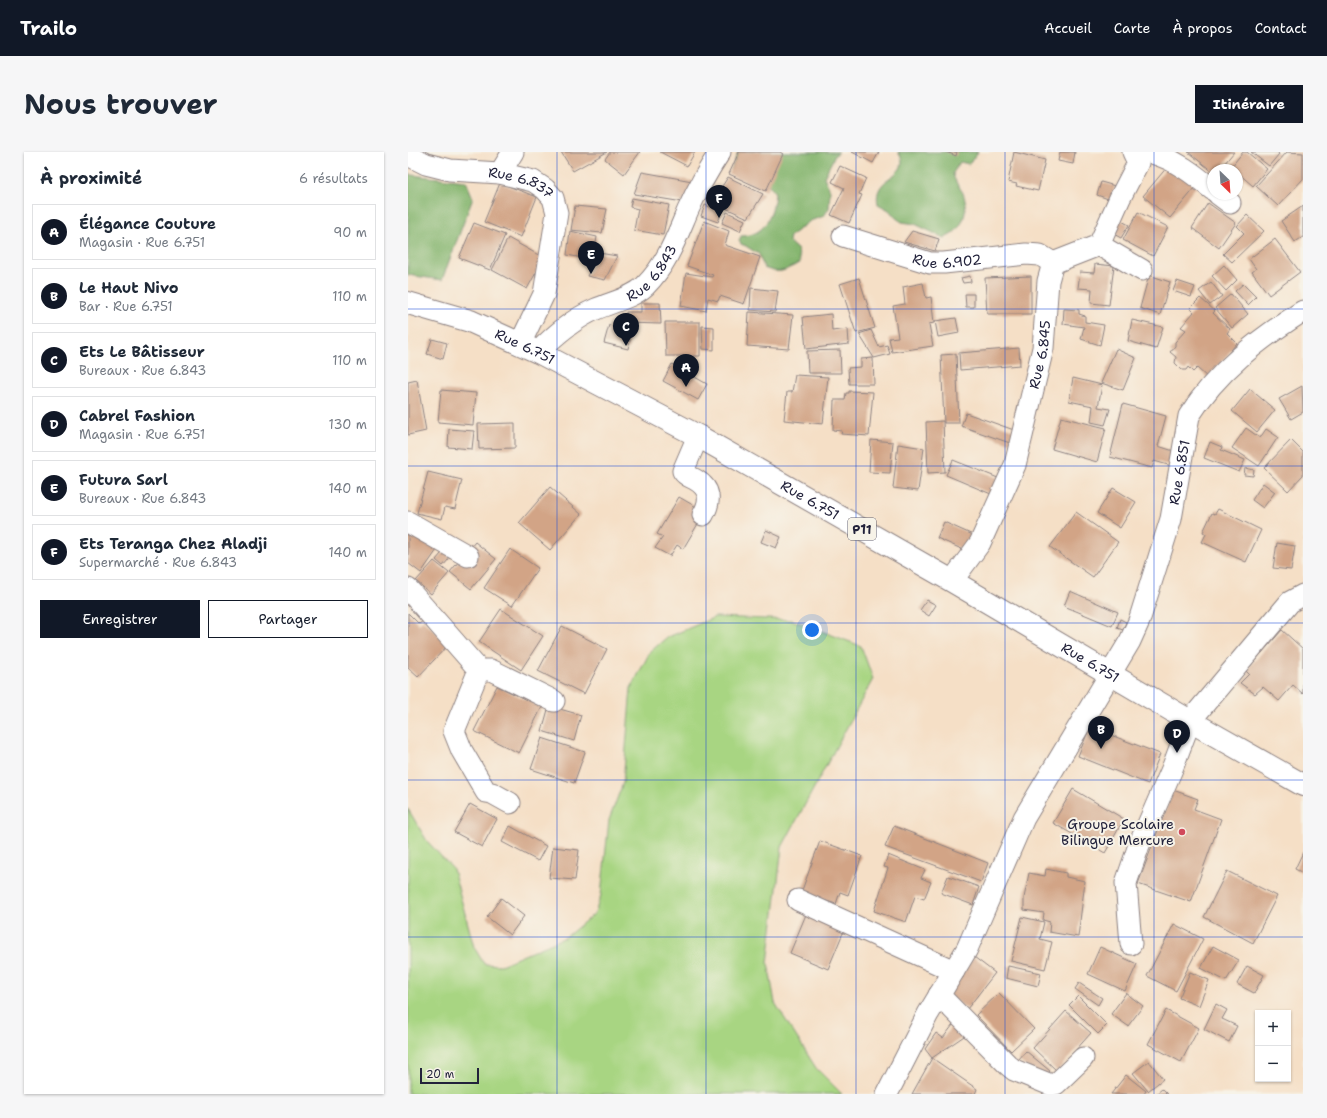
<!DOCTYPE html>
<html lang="fr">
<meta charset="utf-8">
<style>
:root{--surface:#fff;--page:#f6f6f7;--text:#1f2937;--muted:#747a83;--line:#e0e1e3;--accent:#111827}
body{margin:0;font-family:"Shantell Sans",sans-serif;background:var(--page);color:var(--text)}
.controls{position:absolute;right:12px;bottom:12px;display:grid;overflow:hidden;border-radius:0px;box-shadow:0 1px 3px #0004}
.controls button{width:36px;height:36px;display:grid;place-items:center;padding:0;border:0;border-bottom:1px solid var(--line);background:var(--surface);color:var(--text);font:20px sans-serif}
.compass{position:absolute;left:799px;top:12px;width:36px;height:36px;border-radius:50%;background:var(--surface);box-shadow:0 1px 3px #0004;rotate:155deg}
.scale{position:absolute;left:12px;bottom:10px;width:59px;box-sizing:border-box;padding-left:4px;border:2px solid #22223b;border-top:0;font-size:11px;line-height:14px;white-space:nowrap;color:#22223b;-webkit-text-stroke:3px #f7f3e8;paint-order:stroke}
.you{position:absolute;left:404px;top:478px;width:14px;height:14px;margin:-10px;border:3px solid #fff;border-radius:50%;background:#1a73e8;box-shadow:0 0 0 6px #1a73e833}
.badge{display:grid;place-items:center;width:26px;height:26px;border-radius:50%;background:var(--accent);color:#fff;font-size:13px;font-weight:700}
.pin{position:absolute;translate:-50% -33px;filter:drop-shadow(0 1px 2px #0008)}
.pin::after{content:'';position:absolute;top:21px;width:14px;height:12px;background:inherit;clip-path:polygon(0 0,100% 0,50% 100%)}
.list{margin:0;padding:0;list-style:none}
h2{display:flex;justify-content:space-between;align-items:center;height:52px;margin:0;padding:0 16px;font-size:17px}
h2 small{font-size:13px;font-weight:400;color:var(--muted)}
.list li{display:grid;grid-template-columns:26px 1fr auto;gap:12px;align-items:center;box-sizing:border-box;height:56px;margin:0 8px 8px;padding:0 8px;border:1px solid var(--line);border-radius:0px}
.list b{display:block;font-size:15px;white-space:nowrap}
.list p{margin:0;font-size:13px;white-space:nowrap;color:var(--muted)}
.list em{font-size:13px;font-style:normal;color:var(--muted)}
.actions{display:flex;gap:8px;padding:12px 16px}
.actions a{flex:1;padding:9px 0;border:1px solid var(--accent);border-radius:0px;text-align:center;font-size:14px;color:var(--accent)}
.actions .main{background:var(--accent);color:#fff}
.map{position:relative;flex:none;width:895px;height:942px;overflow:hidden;border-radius:0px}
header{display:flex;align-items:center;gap:24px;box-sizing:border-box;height:56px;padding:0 20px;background:var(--accent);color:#fff}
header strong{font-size:19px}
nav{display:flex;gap:22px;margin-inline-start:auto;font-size:14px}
.intro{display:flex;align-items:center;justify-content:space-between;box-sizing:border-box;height:96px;padding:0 24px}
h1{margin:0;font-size:28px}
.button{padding:10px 18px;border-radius:0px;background:var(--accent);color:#fff;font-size:14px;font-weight:700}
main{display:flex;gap:24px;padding:0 24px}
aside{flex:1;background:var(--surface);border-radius:0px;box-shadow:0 1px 3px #0004}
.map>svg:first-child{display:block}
.green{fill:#a8d582;stroke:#657c5e}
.forest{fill:#86b670;stroke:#546c56}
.building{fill:#d2a486}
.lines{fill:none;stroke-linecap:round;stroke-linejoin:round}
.street-casing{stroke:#8c8080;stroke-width:23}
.primary-casing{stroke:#8c8080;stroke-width:24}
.street{stroke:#fff;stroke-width:21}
.primary{stroke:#fff;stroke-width:22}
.grid{fill:none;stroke:#1d4ed8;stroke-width:1;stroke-opacity:0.55}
.poi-dot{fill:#d1495b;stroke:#f7f3e8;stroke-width:1.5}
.labels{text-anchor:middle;stroke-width:4;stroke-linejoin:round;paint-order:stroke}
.shield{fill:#f7f3e8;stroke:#62616f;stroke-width:1}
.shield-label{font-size:13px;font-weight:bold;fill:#22223b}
.street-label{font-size:14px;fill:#22223b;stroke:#f7f3e8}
.poi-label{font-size:14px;fill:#22223b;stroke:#f7f3e8;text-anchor:end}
</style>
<header>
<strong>Trailo</strong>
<nav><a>Accueil</a><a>Carte</a><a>À propos</a><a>Contact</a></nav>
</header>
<div class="intro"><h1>Nous trouver</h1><a class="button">Itinéraire</a></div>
<main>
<aside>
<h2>À proximité<small>6 résultats</small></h2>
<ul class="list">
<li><span class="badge">A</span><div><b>Élégance Couture</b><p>Magasin · Rue 6.751</p></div><em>90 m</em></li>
<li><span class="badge">B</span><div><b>Le Haut Nivo</b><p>Bar · Rue 6.751</p></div><em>110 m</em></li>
<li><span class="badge">C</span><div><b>Ets Le Bâtisseur</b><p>Bureaux · Rue 6.843</p></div><em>110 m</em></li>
<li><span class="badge">D</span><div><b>Cabrel Fashion</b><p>Magasin · Rue 6.751</p></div><em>130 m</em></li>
<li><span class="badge">E</span><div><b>Futura Sarl</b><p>Bureaux · Rue 6.843</p></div><em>140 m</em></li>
<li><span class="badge">F</span><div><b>Ets Teranga Chez Aladji</b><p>Supermarché · Rue 6.843</p></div><em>140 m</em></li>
</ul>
<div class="actions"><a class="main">Enregistrer</a><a>Partager</a></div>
</aside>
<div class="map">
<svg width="895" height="942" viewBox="0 0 895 942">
<rect width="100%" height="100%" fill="#f7f3e8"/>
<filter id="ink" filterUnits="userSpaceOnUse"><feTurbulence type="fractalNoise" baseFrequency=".025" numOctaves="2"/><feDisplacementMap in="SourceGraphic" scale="8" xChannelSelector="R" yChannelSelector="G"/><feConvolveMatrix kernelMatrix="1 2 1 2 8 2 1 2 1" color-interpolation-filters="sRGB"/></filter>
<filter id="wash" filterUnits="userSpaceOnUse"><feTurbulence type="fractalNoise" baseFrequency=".012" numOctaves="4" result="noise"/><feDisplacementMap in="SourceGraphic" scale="16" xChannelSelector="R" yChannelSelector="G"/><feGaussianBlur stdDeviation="0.9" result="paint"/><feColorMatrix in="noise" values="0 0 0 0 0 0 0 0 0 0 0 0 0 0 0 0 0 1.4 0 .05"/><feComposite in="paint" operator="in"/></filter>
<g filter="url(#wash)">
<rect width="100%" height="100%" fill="#f5dfc6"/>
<!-- green -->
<path class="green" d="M307,465L384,468L453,494L465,527L374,695L360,811L367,851L408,916L434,942H0V657L19,689L45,717L66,795L76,812L93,813L158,785L187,761L193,743L201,668L215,631L223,536L242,500L258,486Z"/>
<!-- forest -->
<path class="forest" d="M330,0H431L427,3L416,25L422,38L421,56L416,64L402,69L382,84L381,90L390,98L392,111C376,118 374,123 356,116L351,102C344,99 340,94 333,92L331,89L333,84C358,84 365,62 367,41L361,33L347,30L323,18Z
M490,0H570L561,12L552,10L545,21C546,29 551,34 555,41C562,59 554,80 536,86L507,72L494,70L488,66L481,58L470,52C463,23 507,25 490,0Z
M0,20L3,23L58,29L65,46L34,128L0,123Z"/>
<g id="blocks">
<!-- building -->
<path class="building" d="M153,0H199L165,19Z
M202,0H232L216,22L197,7Z
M252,0H287L279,14Z
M331,0H372L375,2L358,39L321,22Z
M444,0H471L465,11Z
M538,0H549L548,4Z
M606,0L637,8L630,39L608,34L609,32L600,30Z
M652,0H667L665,12L650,9Z
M780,0H826L811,18H805V20Z
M835,0H839L859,17L845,34L829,20V18L823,15Z
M843,0H869L871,2L861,14Z
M879,0L895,1V27L870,54L848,34Z
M765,8L792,30L762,66L735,44Z
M432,14L458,26L451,42L454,43L441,71L423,63L436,36L424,30Z
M234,20L290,30L281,51L226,42Z
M320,25L355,42L340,66L304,50Z
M693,30L707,34L703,48L689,43Z
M92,31L129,45L113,85L76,70Z
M224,46L261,53L255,83L226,78L230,57L222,55Z
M800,51L828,71L811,96L784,76Z
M297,53L314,59L310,70L293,64Z
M167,54L199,57L194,81L163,78Z
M895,54V85L887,90L873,69Z
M319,60L337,68L332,79L314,71Z
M730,60L760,75L745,104L715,88Z
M839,63L856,79L824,110L815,102L836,81L829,74Z
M710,67L721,73L713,86L702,80Z
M296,69L321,79L317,93L352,105L336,152L312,144L310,149L300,146L298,159L273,154L278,121L304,125L305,123L279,114Z
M66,71L97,83L82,118L51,106Z
M162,79L189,85L185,108L159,103Z
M504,79L531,87L527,99L496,90Z
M100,86L136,106L119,137L84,118Z
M867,87L892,120L861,143L844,120L848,117L841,107Z
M191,101L209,104L197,128L179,124Z
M687,112L706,114L701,153L683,151L684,137L670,136L672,120L686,121Z
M816,113L829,128L818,139L804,124Z
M741,123L762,130L752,163L732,156Z
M562,124L563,130L555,131L553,126Z
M623,124V162H579L577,126Z
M451,126L467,176L448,181L432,132Z
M769,129L787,135L783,145L765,139Z
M803,130L814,144L802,153L791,139Z
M515,131L518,146L523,145L526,171L521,172L525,194L484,200L481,186L490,185L485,154L497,152L495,135Z
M835,132L848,145L840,153L827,139Z
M343,136L370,139L367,160L342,158Z
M557,142H566V155H558Z
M823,142L840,162L824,176L807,156Z
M792,146L807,159L805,161L822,177L819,181L829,191L800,226L789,216L785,220L780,215L778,218H774L767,211L768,205L762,200L767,194V190L778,178L773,175L786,160L782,156Z
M233,151H252L253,172L218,171V160H233Z
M656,157L671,158V162L677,164V170L696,173L692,193L673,187L676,175L655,172Z
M341,160L385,163L381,197L339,194Z
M423,162L424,179L440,177L441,192L398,197L395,165Z
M548,166L551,181L530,185L527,169Z
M724,168L755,175L748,197L720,189Z
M257,170H292V204H258Z
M201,173L224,179L220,197L196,191Z
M294,174L306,175V198L295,197Z
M463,178L471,195L479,193L482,202L466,206L451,182Z
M24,187L39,191L35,207L19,202Z
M611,196L612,213L552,218L551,201Z
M708,197L728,206L715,238L693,231Z
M432,198L433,221H400L399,199Z
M548,202L551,271H536L533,203Z
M465,206L466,232H441L440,216L453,215V207Z
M264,212L299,232L290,248L255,229Z
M387,223L420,225L415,272L376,268L379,240H384Z
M665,226L694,233L690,255L702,257L697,273L683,270L685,254L661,249Z
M9,228L18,279L0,283V230Z
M894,234L895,260L883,267L871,247Z
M842,237L867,258L849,280L824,259Z
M33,238L68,241L65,273L30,270Z
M441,239L465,240L461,284L433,282L434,279L425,278L426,248H437L438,241H441Z
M715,252L758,264L750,294L772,301L771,316L746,309L744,316L702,305Z
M558,261L606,278L602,291L553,274Z
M653,265L698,276L689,310L644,297Z
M535,269L537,320L520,321L518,270Z
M107,271V296L71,297L70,272Z
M838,276L852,286L858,277L870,285L851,314L824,296Z
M41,277L66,279L64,297L40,295Z
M463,288L485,290L482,321L461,320Z
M883,288L895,300V323L880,339L856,316Z
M802,290L814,295L813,298L837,308L831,320L796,306Z
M490,292L516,296L510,339L485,336Z
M545,308L590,326L583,342L538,323Z
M837,316L846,318L845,324L836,323Z
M20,320L54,328L47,357L37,355L34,367L9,361Z
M855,331L867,340L855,356L844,348Z
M142,335L173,362L142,398L111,371Z
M705,336L728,350L712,376L689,361Z
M271,345L297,360L275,397L269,393L262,404L247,396L255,385L249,382Z
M810,357L853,378L838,410L794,390L798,382L795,380L804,361L807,362Z
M668,360L710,390L685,425L642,395Z
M536,370L565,383L558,399L529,386Z
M0,374L31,395L13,421L0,411Z
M358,378L373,385L368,396L353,390Z
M67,390L88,407L63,437L42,420Z
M869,391L887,394L883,418L865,416Z
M38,396L45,402L35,414L28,408Z
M102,397L130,416L104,454L76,436Z
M26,409L41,421L23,442L8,429Z
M662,439L710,460L704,474L656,454Z
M519,448L528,453L521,464L512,458Z
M93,457L135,484L113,518L71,490Z
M0,461L11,472L15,469L41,492L10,525L0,516Z
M712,467L718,470L715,478L709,476Z
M154,474L199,497L176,542L130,519Z
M874,478L895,497V542L885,533L871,549L855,535L847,542L832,531L841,522L838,519Z
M89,534L134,555L111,601L66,579Z
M141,554L173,563L166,589L134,579Z
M682,575L752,602L740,632L670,604Z
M134,586L177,600L166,631L123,617Z
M665,637L716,667L697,701L645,671Z
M765,638L790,647L786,657L813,667L783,750L730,732Z
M62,652L89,667L74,695L46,680Z
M102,674L138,694L130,709L94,690Z
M486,674L580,711L573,730L477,695Z
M412,689L454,704L440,743L432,740L428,752L393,741Z
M145,695L171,698L167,728L141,726Z
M895,700V721L887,717Z
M480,703L517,718L513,726L523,730L516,747L507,744L498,770L466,759L480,716L476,715Z
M638,717L658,721V725L677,729L670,785L641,780L642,770L635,768L636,761L616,758V746L621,721L637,724Z
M819,719L869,744L845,791L796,765Z
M540,724L571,735L565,753L533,741Z
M93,746L116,764L102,783L79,765Z
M399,760L437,776L420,817L382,801Z
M614,765L636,770L632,787L644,790L637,817L603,809Z
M766,772L795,787L768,839L739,824Z
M805,794L831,808L818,829L793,816Z
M692,795L729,812L717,839L680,822Z
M566,805L587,821L559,857L539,842Z
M600,814L633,821L630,834L598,826Z
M839,814L856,823L846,841L829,832Z
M782,820L801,828L791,854L771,846Z
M671,831L694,846L690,853L667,837Z
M591,841L626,877L603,899L568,863Z
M718,841L735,854L720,874L703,862Z
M670,844L699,873L690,882L661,853Z
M808,852L819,858L814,867L829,874L821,890L796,877Z
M758,858L791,876L773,910L740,892Z
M658,859L683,881L649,919L625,896Z
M548,869L562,880L524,906L569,937L567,942H504L524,906L517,897L528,881L535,886Z
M618,899L642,919L635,928L610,908Z
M741,909L755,927L740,939L725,921Z
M718,923L738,939L736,942H703Z
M754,937L759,942H748Z"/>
</g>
</g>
<g filter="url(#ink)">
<use href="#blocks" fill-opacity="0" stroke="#8c8080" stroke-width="1"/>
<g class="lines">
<!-- street casing -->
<g class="street-casing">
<g id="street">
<path d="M744,1C768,8 786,22 805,38"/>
<path id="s1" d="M0,3L18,12L42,18L92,21L125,29L137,37L145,46L149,61L136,142L112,192"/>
<path d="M92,21L105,0"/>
<path d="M810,42L822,51"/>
<path id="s2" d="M435,84L522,111H536L618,102L632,103L645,111"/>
<path d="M691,93L734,118"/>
<path id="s3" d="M130,200C147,183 165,167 188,157C204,150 224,146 237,134C259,112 268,86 280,58C289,38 300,18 312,0"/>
<path d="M290,284L275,319C278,324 283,325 288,328C303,337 303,349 295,363"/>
<path d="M0,370L60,404"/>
<path id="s4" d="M544,429L572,391L607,313L635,196L640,129L645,111L691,93L712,46L730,11L725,0"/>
<path d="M0,437L71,518"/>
<path d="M71,518L46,579L54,599L78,640L84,641L102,651"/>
<path d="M71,518H83L146,549"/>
<path d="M390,748L546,819"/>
<path d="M723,792L718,731L731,693L764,617L782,569L882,450L895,443"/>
<path d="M531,843L600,913L606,918L643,933L648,932L675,906"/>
<path id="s5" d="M479,942L520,862L559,797L616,666L722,489L731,469L763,367L781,264C809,219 851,187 895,159"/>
</g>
</g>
<!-- primary casing -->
<g class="primary-casing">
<g id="primary">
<path id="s6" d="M0,151L62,169L130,200L290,284L544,429L782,569L895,633"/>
</g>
</g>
<!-- street -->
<use href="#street" class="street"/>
<!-- primary -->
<use href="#primary" class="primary"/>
</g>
</g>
<!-- grid -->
<path class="grid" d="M149,0V942M298,0V942M448,0V942M597,0V942M746,0V942M0,157H895M0,314H895M0,471H895M0,628H895M0,785H895"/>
<!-- markers -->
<circle class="poi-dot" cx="774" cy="680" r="4"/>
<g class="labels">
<!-- shield labels -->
<rect class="shield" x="440" y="366" width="28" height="22" rx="3"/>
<g class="shield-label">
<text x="454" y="382">P11</text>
</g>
<!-- street labels -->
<g class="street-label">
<text dy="5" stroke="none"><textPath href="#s1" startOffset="118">Rue 6.837</textPath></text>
<text dy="5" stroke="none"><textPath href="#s2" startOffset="108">Rue 6.902</textPath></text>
<text dy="5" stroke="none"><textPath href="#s3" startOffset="141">Rue 6.843</textPath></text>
<text dy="5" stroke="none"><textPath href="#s6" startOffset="125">Rue 6.751</textPath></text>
<text dy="5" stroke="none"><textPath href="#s4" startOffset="246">Rue 6.845</textPath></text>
<text dy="5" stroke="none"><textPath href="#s5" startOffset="691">Rue 6.851</textPath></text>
<text dy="5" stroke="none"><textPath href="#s6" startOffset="449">Rue 6.751</textPath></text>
<text dy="5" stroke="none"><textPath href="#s6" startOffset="773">Rue 6.751</textPath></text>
</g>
<!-- poi labels -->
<g class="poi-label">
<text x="766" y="677">Groupe Scolaire<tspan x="766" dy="16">Bilingue Mercure</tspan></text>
</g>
</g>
</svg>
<div class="controls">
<button>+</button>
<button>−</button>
</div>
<svg class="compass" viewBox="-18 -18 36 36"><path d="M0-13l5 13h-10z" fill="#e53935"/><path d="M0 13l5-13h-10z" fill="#747a83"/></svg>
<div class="scale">20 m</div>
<div class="you"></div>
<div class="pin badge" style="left:278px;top:235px">A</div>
<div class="pin badge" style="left:693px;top:597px">B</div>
<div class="pin badge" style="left:218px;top:194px">C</div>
<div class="pin badge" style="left:769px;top:601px">D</div>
<div class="pin badge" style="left:183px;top:122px">E</div>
<div class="pin badge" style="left:311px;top:66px">F</div>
</div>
</main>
